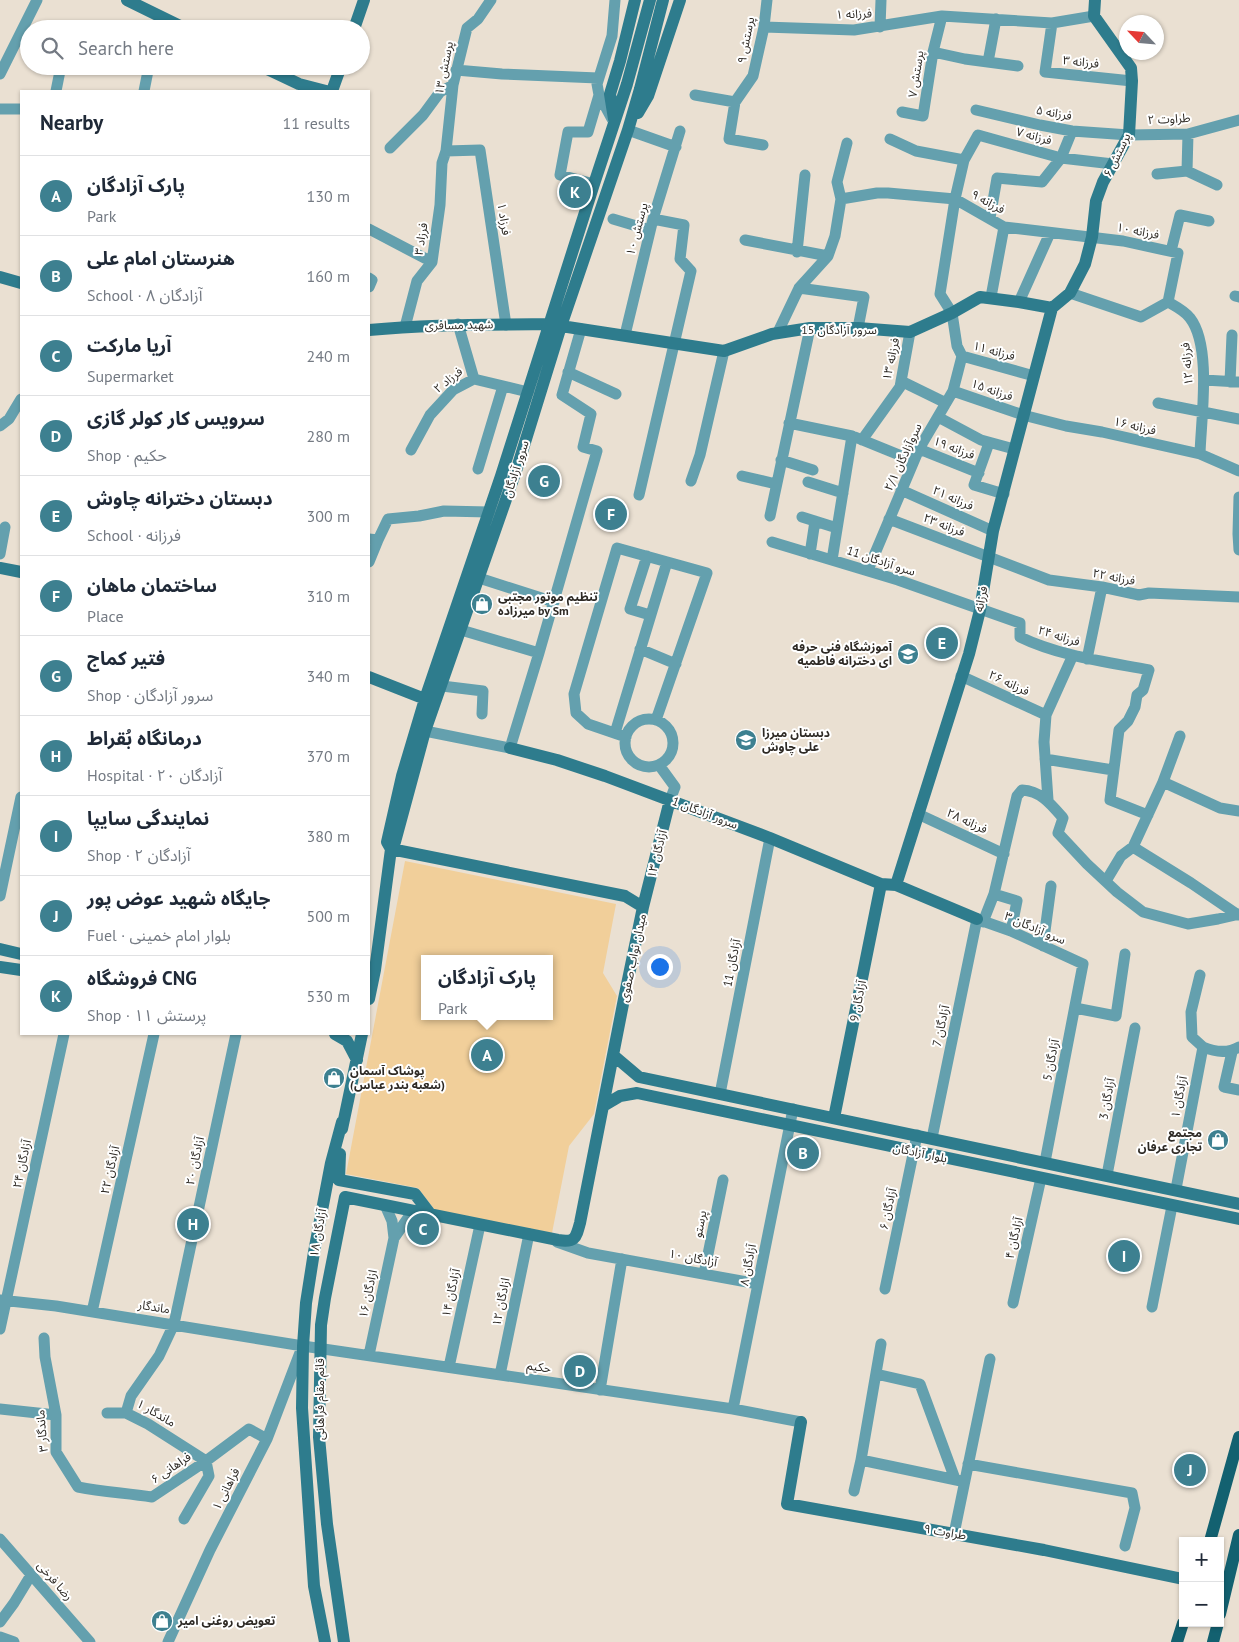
<!DOCTYPE html>
<meta charset="utf-8">
<style>
:root{--surface:#fff;--page:#f2f2f3;--text:#1f2937;--muted:#747a83;--line:#e0e1e3;--accent:#3d8090}
body{margin:0;font-family:"PT Sans","Noto Sans Arabic",sans-serif;background:var(--page);color:var(--text)}
.controls{position:absolute;right:15px;bottom:15px;display:grid;overflow:hidden;border-radius:0px;box-shadow:0 1px 4px #0004}
.controls button{width:45px;height:45px;display:grid;place-items:center;padding:0;border:0;border-bottom:1px solid var(--line);background:var(--surface);color:var(--text);font:25px sans-serif}
.compass{position:absolute;left:1119px;top:15px;width:45px;height:45px;border-radius:50%;background:var(--surface);box-shadow:0 1px 4px #0004;rotate:296deg}
.you{position:absolute;left:659px;top:966px;width:18px;height:18px;margin:-12px;border:4px solid #fff;border-radius:50%;background:#1a73e8;box-shadow:0 0 0 8px #1a73e833}
.badge{display:grid;place-items:center;width:32px;height:32px;border-radius:50%;background:var(--accent);color:#fff;font-size:16px;font-weight:700}
.pin{position:absolute;translate:-50% -50%;border:2px solid #fff;box-shadow:0 1px 5px #0006}
.popup{position:absolute;left:421px;top:955px;width:132px;height:65px;box-sizing:border-box;display:grid;place-content:center;border-radius:0px;background:var(--surface);filter:drop-shadow(0 1px 4px #0005);font-size:16px;white-space:nowrap;color:var(--muted)}
.popup b{font-size:19px;color:var(--text)}
.popup::after{content:'';position:absolute;left:50%;top:100%;margin-left:-10px;border:10px solid transparent;border-top-color:var(--surface)}
.list{margin:0;padding:0;list-style:none}
h2{display:flex;justify-content:space-between;align-items:center;height:65px;margin:0;padding:0 20px;font-size:21px}
h2 small{font-size:16px;font-weight:400;color:var(--muted)}
.list li{display:grid;grid-template-columns:32px 1fr auto;gap:15px;align-items:center;box-sizing:border-box;height:80px;padding:0 20px;border-top:1px solid var(--line)}
.list b{display:block;font-size:19px;white-space:nowrap}
.list p{margin:0;font-size:16px;white-space:nowrap;color:var(--muted)}
.list em{font-size:16px;font-style:normal;color:var(--muted)}
.icon{flex:none;width:28px;height:28px;fill:none;stroke:currentColor;stroke-width:2;stroke-linecap:round;stroke-linejoin:round}
.map{position:relative;flex:none;width:1239px;height:1642px;overflow:hidden}
.search{position:absolute;background:var(--surface);box-shadow:0 1px 4px #0004;left:20px;top:20px;width:350px;height:55px;display:flex;align-items:center;gap:12px;box-sizing:border-box;padding:0 18px;border-radius:28px;color:var(--muted);font-size:19px}
.panel{position:absolute;background:var(--surface);box-shadow:0 1px 4px #0004;left:20px;top:90px;width:350px;height:945px;border-radius:0px}
.map>svg:first-child{display:block}
.park{fill:#f1cf9a;fill-rule:evenodd}
.lines{fill:none;stroke-linecap:round;stroke-linejoin:round}
.street{stroke:#64a0ae;stroke-width:11}
.secondary{stroke:#2e7c8d;stroke-width:12}
.primary{stroke:#136170;stroke-width:12}
.labels{text-anchor:middle;stroke-width:4;stroke-linejoin:round;paint-order:stroke}
.street-label{font-size:12px;fill:#2e2a25;stroke:#fff}
.poi-label{font-size:12px;font-weight:bold;fill:#2e2a25;stroke:#fff;text-anchor:start}
</style>
<div class="map">
<svg width="1239" height="1642" viewBox="0 0 1239 1642">
<rect width="100%" height="100%" fill="#eae0d2"/>
<!-- park -->
<path class="park" d="M405,861L616,904L603,973L617,996L594,1114L569,1146L552,1233L435,1210L418,1188L346,1174ZM424,959H550V1016H424Z"/>
<g class="lines">
<!-- street -->
<path class="street" d="M1052,23L1045,72L1132,81
M764,27L854,30L942,16L1052,23L1094,16
M880,27L881,0
M933,52L965,59L1018,66
M988,62L996,19
M456,70L502,74L598,78
M0,74L37,0
M56,91L61,66
M144,91L149,66
M695,95L735,102
M0,109H21
M976,110L1040,125L1072,131L1129,135L1188,134L1239,120
M902,112L923,116L933,52L942,16
M612,119L599,95L597,84L612,36L615,0
M628,130L676,147
M890,139L916,151L964,160L955,199L940,294L952,313L957,346L962,356L1034,376
M763,145L729,139L735,102L753,76L764,27L767,0
M390,148L423,115L440,92L453,85
M446,151L480,150L506,325
M964,160L978,135L1061,158L1113,164
M1187,171L1188,134
M1157,174L1187,171L1217,185
M594,184L560,175L568,132H588L599,95
M841,199L877,193H888L955,199L1004,227L1123,241L1178,253L1168,302
M990,218L997,178L1042,182L1061,158L1072,131
M613,219L650,230
M369,229L432,262
M745,240L828,256
M1171,251L1180,215L1209,221
M797,252L805,175
M369,278L372,280L369,287
M799,288L864,297L858,328
M1070,293L1141,317L1168,302C1175,306 1185,311 1190,318C1212,346 1201,419 1200,454
M1235,296L1239,297
M991,297L1004,227
M1019,302L1050,233
M405,327L417,281L432,262L440,205L442,163L446,151L453,85L467,28L478,19L491,0
M778,332L799,288L828,256L835,236L841,199L837,182L847,143
M625,335L653,219L680,131
M568,372L616,394
M474,379L528,392
M1204,380L1239,382
M901,381L946,403
M1230,382L1232,335
M953,391L1023,415L1066,426L1102,432L1200,454L1239,471
M1158,403L1239,419
M938,417L981,440L1014,449
M789,423L852,436L832,560
M0,426L9,419L21,399
M855,437L914,461
M862,440L900,387L910,332
M989,443L974,485L1004,494
M919,449L979,473
M411,450L430,415L453,390L474,379L458,324
M781,460L813,470
M478,469L503,386
M742,476L776,484
M691,481L700,455L724,351
M808,482L843,493
M901,490L993,531
M639,495L691,271L680,259L684,225L653,219
M1239,497L1238,534L1239,550
M770,516L810,328
M802,517L837,528
M889,519L1049,580L1102,587L1139,595L1149,593L1239,597
M369,539L378,540L388,519L419,516L444,511L489,512
M772,542L898,580L1020,623V637C1059,656 1107,662 1149,670L1143,690L1137,695L1135,707L1128,721L1119,730L1110,800L1148,815
M0,554L5,527
M810,554L815,521
M647,556L630,609L650,615
M369,562L378,540
M868,570L919,449L953,391L962,356
M479,578L554,602
M461,630L539,653
M640,649L676,664
M1087,659L1102,587
M961,676L1046,715
M442,686L483,691L482,714
M625 743a24 24 0 1 1 48 0a24 24 0 1 1-48 0Z
M425,731L510,748L539,653L597,451L583,447L591,414L562,395L581,329
M615,733L667,562
M626,737L588,724L576,713L574,694L617,548L707,573L656,720
M1045,759L1113,770
M659,765L675,787L670,800
M1163,782L1180,736
M1048,800L1044,742L1046,715L1073,655
M918,814L1004,854
M1133,847L1191,883L1238,915
M1106,881L1121,856L1133,847L1163,782L1220,808L1239,811
M994,894L1017,901L1011,931
M0,896L21,797
M983,922L994,894L1017,796L1022,790C1041,791 1051,804 1063,818L1058,833L1087,864L1117,892L1143,912L1188,924L1218,919L1239,914
M1043,946L1051,886
M1200,975L1191,1012L1192,1037L1203,1047
M1075,1008L1116,1016L1125,954
M1232,1052L1224,1087L1239,1090
M720,1094L770,838
M932,1138L977,919L1011,931L1083,964L1045,1162
M1107,1175L1135,1028
M1176,1189L1203,1047C1215,1052 1227,1054 1239,1047
M394,1238L408,1218L417,1212
M557,1242L588,1253L758,1284
M704,1274L723,1180
M885,1289L917,1135
M0,1300L56,1306L303,1346L733,1409L801,1422
M1013,1303L1041,1178
M1152,1307L1172,1206
M92,1312L154,1034
M0,1329L64,1034
M44,1338L45,1357L56,1415V1452L78,1487C103,1492 127,1493 152,1497L206,1461L249,1429L267,1439
M369,1355L394,1238L392,1221L385,1205
M449,1367L480,1225
M876,1374L920,1384L955,1479
M500,1375L529,1234
M600,1390L622,1259
M0,1409L56,1415
M733,1409L793,1109
M107,1413H126
M861,1460L961,1481
M968,1464L1132,1493L1135,1508L1125,1546
M854,1491L861,1460L881,1344
M184,1519L209,1476L206,1461L148,1424L126,1413L131,1396L159,1356L174,1324L236,1034
M954,1534L990,1359
M0,1539L90,1642
M0,1622L14,1603L31,1575
M0,1637L14,1642
M168,1642L210,1550L267,1439L301,1350"/>
<!-- secondary -->
<path class="secondary" d="M127,0L186,29
M354,29L364,0
M261,66L299,84L326,91
M332,91L341,66
M638,113L648,96L680,0
M614,119L610,94L620,61L635,0
M0,277L21,283
M1052,308L1070,293L1085,264L1092,237L1096,201L1103,182L1129,135L1132,81L1131,68L1094,16L1095,0
M561,326L724,351L772,334L810,328H858L910,332L952,313L980,297L1019,302L1052,308
M369,330C429,324 489,325 549,324
M0,568L21,572
M369,677L425,699
M510,748L557,760L605,776L770,838L881,884L896,885L977,919
M391,849L387,842L402,776L425,699L501,476L594,184L627,84L650,0
M391,849L625,896L643,907
M896,885L969,654L980,610L993,531L1052,308
M0,949L21,954
M0,967L21,970
M369,999L375,970L391,849L395,842L425,731L518,465L561,326L628,130L640,89L663,0
M335,1034L347,1041L357,1060
M613,1055L639,1077L1239,1204
M603,1106L620,1096L637,1093L1239,1219
M834,1118L881,884
M342,1129L362,1034
M340,1154L339,1180L415,1194L431,1215
M801,1422L787,1504L1044,1550L1183,1579
M325,1642L314,1586L302,1408L303,1346L306,1303L314,1252L331,1163L342,1122
M344,1642L327,1524L319,1437L321,1325L325,1298L345,1197L558,1240C575,1243 576,1238 580,1223L624,999L643,907L670,800"/>
<!-- primary -->
<path class="primary" d="M1210,1541L1239,1437
M1220,1614L1239,1535
M1177,1642L1183,1623
M1213,1642L1218,1623"/>
</g>
<!-- icons -->
<defs>
<g id="shop-disc" transform="scale(1.125)"><circle r="9.5" fill="#3d8090" stroke="#fff"/><path d="M-5-2.5h2.3a2.7 3.5 0 0 1 5.4 0H5L5.5 6h-11ZM-1.5-2.5h3a1.5 2.3 0 0 0-3 0Z" fill="#fff"/></g>
<g id="school-disc" transform="scale(1.125)"><circle r="9.5" fill="#3d8090" stroke="#fff"/><path d="M0-5L7-2L0 1L-7-2ZM-4 1L0 2.5L4 1V4Q0 6-4 4Z" fill="#fff"/></g>
</defs>
<g fill-rule="evenodd">
<use href="#shop-disc" x="482" y="604"/>
<use href="#school-disc" x="908" y="654"/>
<use href="#school-disc" x="746" y="740"/>
<use href="#shop-disc" x="334" y="1078"/>
<use href="#shop-disc" x="1218" y="1140"/>
<use href="#shop-disc" x="162" y="1621"/>
</g>
<g class="labels">
<!-- street labels -->
<g class="street-label">
<text transform="translate(854 14) rotate(-2)" y="4">فرزانه ۱</text>
<text transform="translate(746 40) rotate(-79)" y="4">پرستش ۹</text>
<text transform="translate(1081 62) rotate(6)" y="4">فرزانه ۳</text>
<text transform="translate(444 68) rotate(-79)" y="4">پرستش ۱۳</text>
<text transform="translate(916 74) rotate(-81)" y="4">پرستش ۷</text>
<text transform="translate(1054 113) rotate(10)" y="4">فرزانه ۵</text>
<text transform="translate(1169 119) rotate(-3)" y="4">طراوت ۲</text>
<text transform="translate(1034 136) rotate(15)" y="4">فرزانه ۷</text>
<text transform="translate(1117 155) rotate(-64)" y="4">پرستش ۶</text>
<text transform="translate(988 202) rotate(28)" y="4">فرزانه ۹</text>
<text transform="translate(504 219) rotate(81)" y="4">فرزاد ۱</text>
<text transform="translate(637 229) rotate(-75)" y="4">پرستش ۱۰</text>
<text transform="translate(1138 231) rotate(11)" y="4">فرزانه ۱۰</text>
<text transform="translate(421 239) rotate(-81)" y="4">فرزاد ۳</text>
<text transform="translate(459 325) rotate(-1)" y="4">شهید مسافری</text>
<text x="839" y="334">سرور آزادگان 15</text>
<text transform="translate(994 351) rotate(15)" y="4">فرزانه ۱۱</text>
<text transform="translate(891 359) rotate(-78)" y="4">فرزانه ۱۳</text>
<text transform="translate(1187 364) rotate(-95)" y="4">فرزانه ۱۲</text>
<text transform="translate(448 380) rotate(-39)" y="4">فرزاد ۲</text>
<text transform="translate(992 390) rotate(19)" y="4">فرزانه ۱۵</text>
<text transform="translate(1135 426) rotate(13)" y="4">فرزانه ۱۶</text>
<text transform="translate(954 448) rotate(21)" y="4">فرزانه ۱۹</text>
<text transform="translate(903 457) rotate(-65)" y="4">۲/۱ سروآزادگان</text>
<text transform="translate(516 469) rotate(-72)" y="4">سرور آزادگان</text>
<text transform="translate(953 498) rotate(24)" y="4">فرزانه ۲۱</text>
<text transform="translate(944 525) rotate(21)" y="4">فرزانه ۲۳</text>
<text transform="translate(881 561) rotate(18)" y="4">سرو آزادگان 11</text>
<text transform="translate(1114 577) rotate(11)" y="4">فرزانه ۲۲</text>
<text transform="translate(981 599) rotate(-79)" y="4">فرزانه</text>
<text transform="translate(1059 636) rotate(17)" y="4">فرزانه ۲۴</text>
<text transform="translate(1009 683) rotate(25)" y="4">فرزانه ۲۶</text>
<text transform="translate(705 813) rotate(21)" y="4">سرور آزادگان 1</text>
<text transform="translate(967 821) rotate(25)" y="4">فرزانه ۲۸</text>
<text transform="translate(657 854) rotate(-76)" y="4">آزادگان ۱۳</text>
<text transform="translate(1035 928) rotate(23)" y="4">سرو آزادگان ۳</text>
<text transform="translate(633 958) rotate(-78)" y="4">میدان نواب صفوی</text>
<text transform="translate(732 963) rotate(-79)" y="4">آزادگان 11</text>
<text transform="translate(858 1001) rotate(-79)" y="4">آزادگان 9</text>
<text transform="translate(941 1026) rotate(-78)" y="4">آزادگان 7</text>
<text transform="translate(1051 1060) rotate(-79)" y="4">آزادگان 5</text>
<text transform="translate(1179 1097) rotate(-79)" y="4">آزادگان ۱</text>
<text transform="translate(1107 1099) rotate(-80)" y="4">آزادگان 3</text>
<text transform="translate(920 1153) rotate(12)" y="4">بلوار آزادگان</text>
<text transform="translate(195 1161) rotate(-78)" y="4">آزادگان ۲۰</text>
<text transform="translate(22 1164) rotate(-78)" y="4">آزادگان ۲۴</text>
<text transform="translate(110 1170) rotate(-77)" y="4">آزادگان ۲۲</text>
<text transform="translate(888 1209) rotate(-78)" y="4">آزادگان ۶</text>
<text transform="translate(700 1224) rotate(-79)" y="4">پرستو</text>
<text transform="translate(318 1233) rotate(-80)" y="4">آزادگان ۱۸</text>
<text transform="translate(1014 1238) rotate(-77)" y="4">آزادگان ۴</text>
<text transform="translate(693 1258) rotate(11)" y="4">آزادگان ۱۰</text>
<text transform="translate(748 1265) rotate(-79)" y="4">آزادگان ۸</text>
<text transform="translate(451 1293) rotate(-78)" y="4">آزادگان ۱۴</text>
<text transform="translate(368 1294) rotate(-78)" y="4">ازادگان ۱۶</text>
<text transform="translate(501 1302) rotate(-79)" y="4">ازادگان ۱۲</text>
<text transform="translate(154 1307) rotate(9)" y="4">ماندگار</text>
<text transform="translate(539 1367) rotate(8)" y="4">حکیم</text>
<text transform="translate(320 1399) rotate(-90)" y="4">قائم مقام فراهانی</text>
<text transform="translate(156 1413) rotate(30)" y="4">ماندگار ۱</text>
<text transform="translate(42 1431) rotate(-95)" y="4">ماندگار ۳</text>
<text transform="translate(171 1468) rotate(-34)" y="4">فراهانی ۶</text>
<text transform="translate(226 1489) rotate(-63)" y="4">فراهانی ۱</text>
<text transform="translate(945 1532) rotate(10)" y="4">طراوت ۹</text>
<text transform="translate(55 1581) rotate(49)" y="4">رضا فرخی</text>
</g>
<!-- poi labels -->
<g class="poi-label">
<text x="498" y="601">تنظیم موتور مجتبی<tspan x="498" dy="14">میرزاده by Sm</tspan></text>
<text x="892" y="651" text-anchor="end">آموزشگاه فنی حرفه<tspan x="892" dy="14">ای دخترانه فاطمیه</tspan></text>
<text x="762" y="737">دبستان میرزا<tspan x="762" dy="14">علی چاوش</tspan></text>
<text x="350" y="1075">پوشاک آسمان<tspan x="350" dy="14">(شعبه بندر عباس)</tspan></text>
<text x="1202" y="1137" text-anchor="end">مجتمع<tspan x="1202" dy="14">تجاری عرفان</tspan></text>
<text x="178" y="1625">تعویض روغنی امیر</text>
</g>
</g>
</svg>
<div class="controls">
<button>+</button>
<button>−</button>
</div>
<svg class="compass" viewBox="-18 -18 36 36"><path d="M0-13l5 13h-10z" fill="#e53935"/><path d="M0 13l5-13h-10z" fill="#747a83"/></svg>
<div class="you"></div>
<div class="pin badge" style="left:487px;top:1055px">A</div>
<div class="popup"><b>پارک آزادگان</b>Park</div>
<div class="pin badge" style="left:803px;top:1153px">B</div>
<div class="pin badge" style="left:423px;top:1229px">C</div>
<div class="pin badge" style="left:580px;top:1371px">D</div>
<div class="pin badge" style="left:942px;top:643px">E</div>
<div class="pin badge" style="left:611px;top:514px">F</div>
<div class="pin badge" style="left:544px;top:481px">G</div>
<div class="pin badge" style="left:193px;top:1224px">H</div>
<div class="pin badge" style="left:1124px;top:1256px">I</div>
<div class="pin badge" style="left:1190px;top:1470px">J</div>
<div class="pin badge" style="left:575px;top:192px">K</div>
<div class="search"><svg class="icon" aria-label="search" viewBox="0 0 24 24"><circle cx="10" cy="10" r="6"/><path d="M15 15l6 6"/></svg>Search here</div>
<section class="panel">
<h2>Nearby<small>11 results</small></h2>
<ul class="list">
<li><span class="badge">A</span><div><b>پارک آزادگان</b><p>Park</p></div><em>130 m</em></li>
<li><span class="badge">B</span><div><b>هنرستان امام علی</b><p>School · آزادگان ۸</p></div><em>160 m</em></li>
<li><span class="badge">C</span><div><b>آریا مارکت</b><p>Supermarket</p></div><em>240 m</em></li>
<li><span class="badge">D</span><div><b>سرویس کار کولر گازی</b><p>Shop · حکیم</p></div><em>280 m</em></li>
<li><span class="badge">E</span><div><b>دبستان دخترانه چاوش</b><p>School · فرزانه</p></div><em>300 m</em></li>
<li><span class="badge">F</span><div><b>ساختمان ماهان</b><p>Place</p></div><em>310 m</em></li>
<li><span class="badge">G</span><div><b>فتیر کماج</b><p>Shop · سرور آزادگان</p></div><em>340 m</em></li>
<li><span class="badge">H</span><div><b>درمانگاه بُقراط</b><p>Hospital · آزادگان ۲۰</p></div><em>370 m</em></li>
<li><span class="badge">I</span><div><b>نمایندگی سایپا</b><p>Shop · آزادگان ۲</p></div><em>380 m</em></li>
<li><span class="badge">J</span><div><b>جایگاه شهید عوض پور</b><p>Fuel · بلوار امام خمینی</p></div><em>500 m</em></li>
<li><span class="badge">K</span><div><b>فروشگاه CNG</b><p>Shop · پرستش ۱۱</p></div><em>530 m</em></li>
</ul>
</section>
</div>
